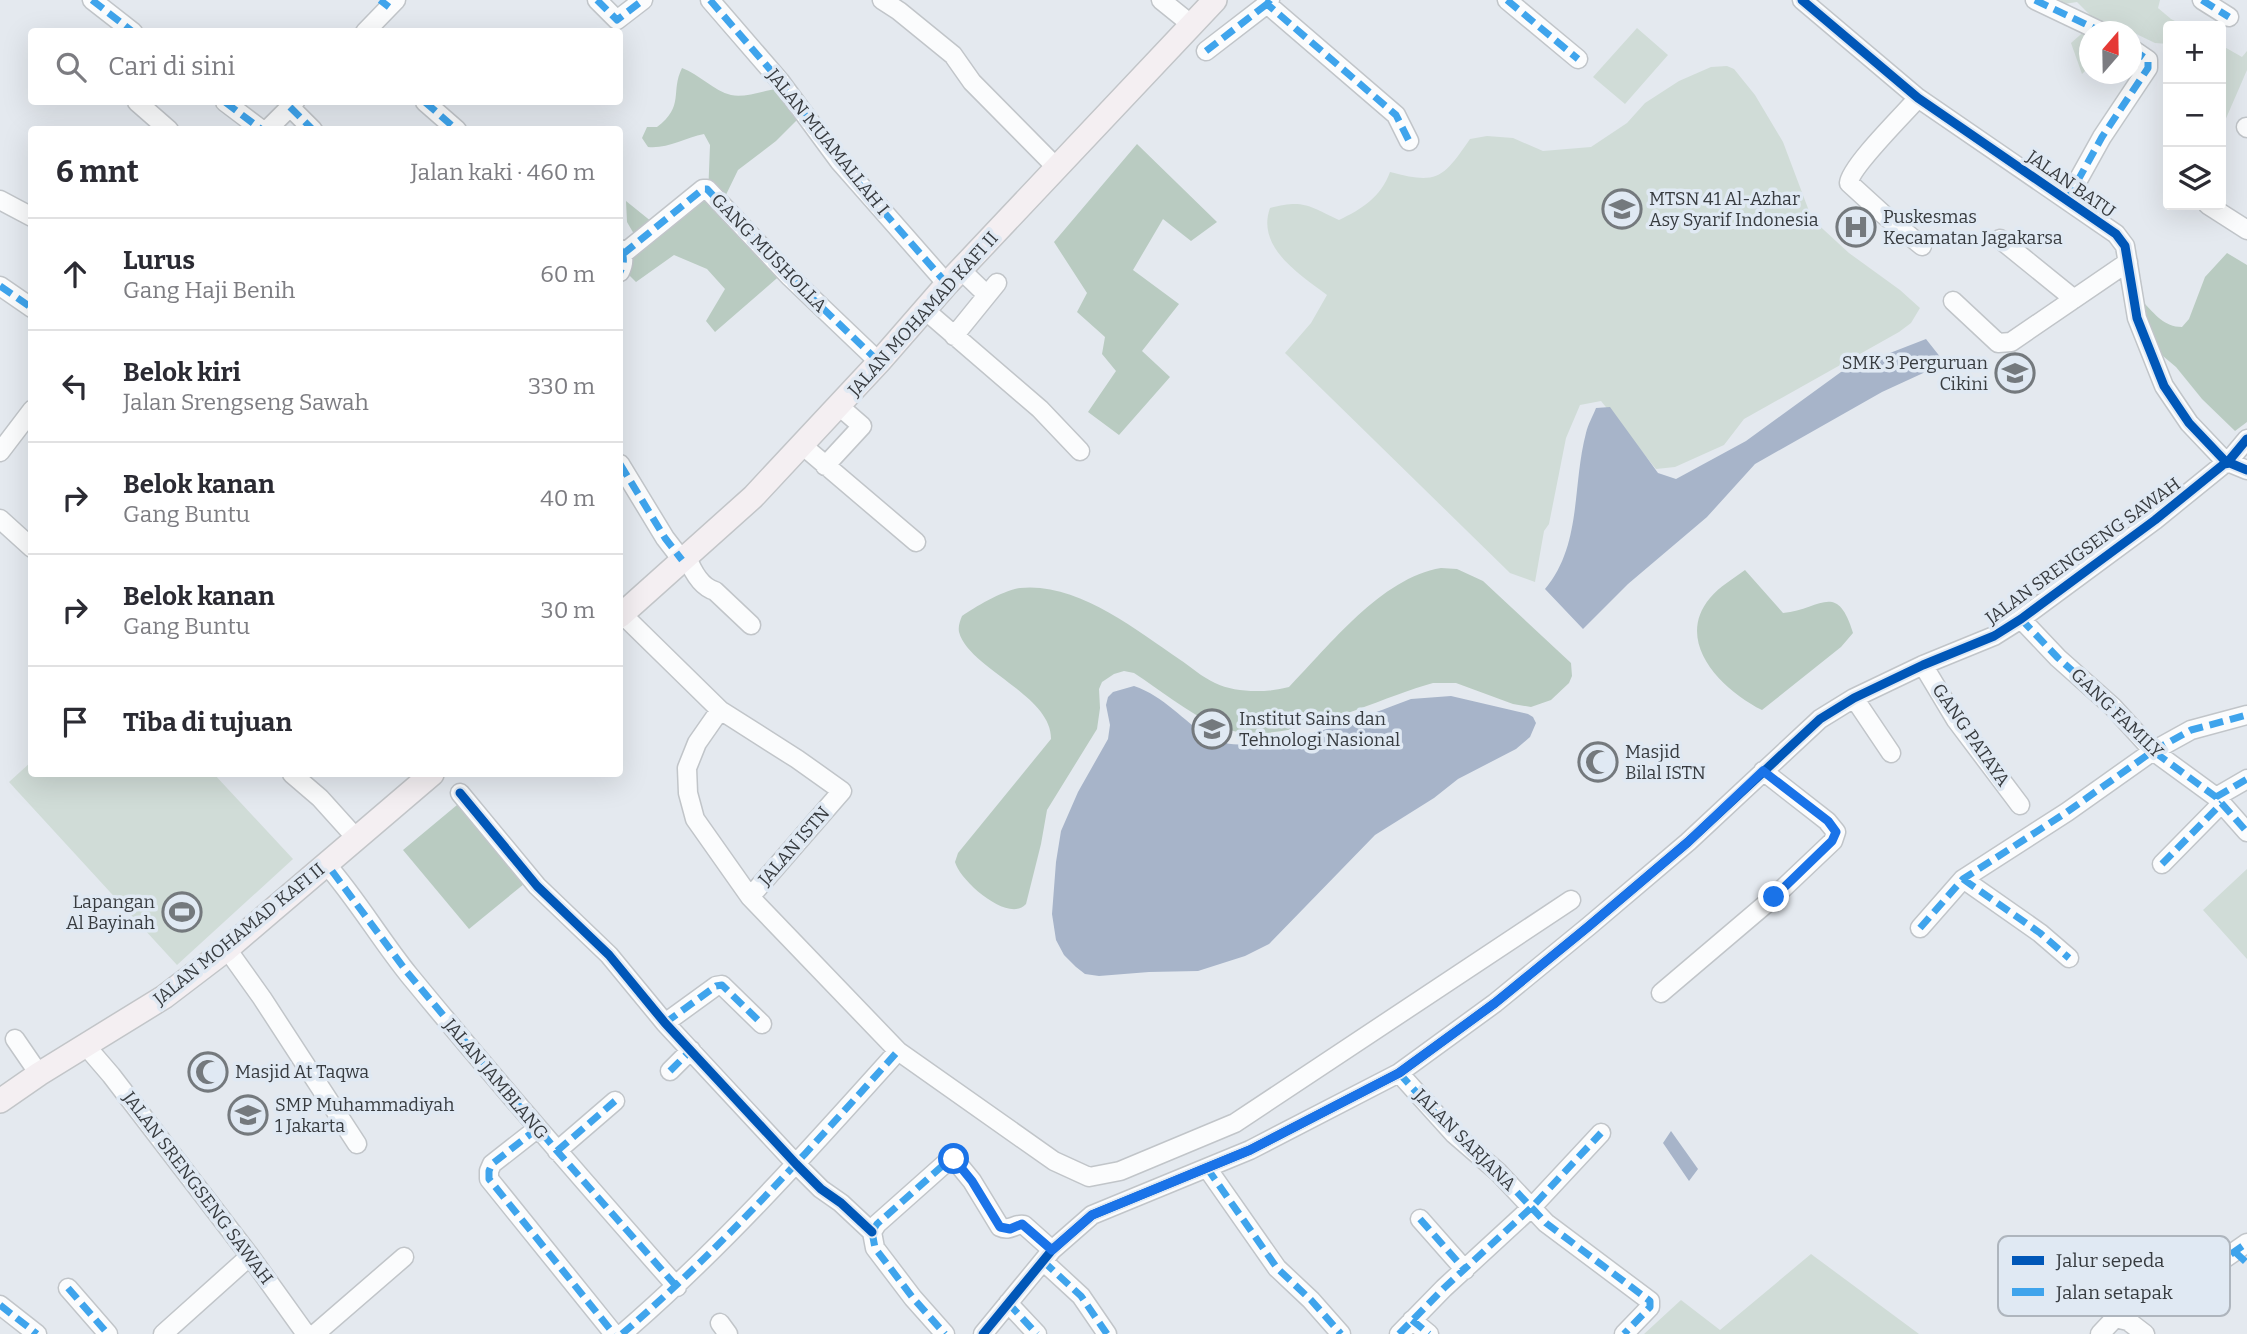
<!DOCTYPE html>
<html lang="id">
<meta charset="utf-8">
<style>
:root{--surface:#fff;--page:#f7f7f7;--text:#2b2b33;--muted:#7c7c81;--line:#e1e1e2}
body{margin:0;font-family:Bitter,serif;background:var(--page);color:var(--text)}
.controls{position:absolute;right:21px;top:21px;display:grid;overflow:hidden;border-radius:7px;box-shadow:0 7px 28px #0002}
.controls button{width:63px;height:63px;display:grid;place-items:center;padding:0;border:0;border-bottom:2px solid var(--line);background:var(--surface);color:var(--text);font:35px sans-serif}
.compass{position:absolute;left:2079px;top:21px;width:63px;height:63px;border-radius:50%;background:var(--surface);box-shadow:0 7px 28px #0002;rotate:20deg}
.stop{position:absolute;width:21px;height:21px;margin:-16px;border:5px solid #1a73e8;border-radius:50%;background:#fff}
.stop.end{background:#1a73e8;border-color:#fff;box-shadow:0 2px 7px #0008}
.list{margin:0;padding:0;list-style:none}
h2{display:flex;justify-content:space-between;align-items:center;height:91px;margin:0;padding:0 28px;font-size:30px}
h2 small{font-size:23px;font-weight:400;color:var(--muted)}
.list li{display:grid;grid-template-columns:46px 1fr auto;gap:21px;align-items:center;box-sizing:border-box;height:112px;padding:0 28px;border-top:2px solid var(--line)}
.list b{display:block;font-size:26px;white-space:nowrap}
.list p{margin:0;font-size:23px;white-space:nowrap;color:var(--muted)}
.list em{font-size:23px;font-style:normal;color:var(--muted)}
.icon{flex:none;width:38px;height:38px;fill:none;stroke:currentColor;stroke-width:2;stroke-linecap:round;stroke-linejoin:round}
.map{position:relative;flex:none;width:2247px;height:1334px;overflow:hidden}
.search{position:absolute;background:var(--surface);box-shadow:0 7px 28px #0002;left:28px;top:28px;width:595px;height:77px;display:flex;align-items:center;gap:18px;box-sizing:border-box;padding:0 24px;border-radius:7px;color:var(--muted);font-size:26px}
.panel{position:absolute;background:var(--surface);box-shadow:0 7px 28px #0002;left:28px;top:126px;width:595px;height:651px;border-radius:7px}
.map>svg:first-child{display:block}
.green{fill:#d0dcd7}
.forest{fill:#b9cbc1}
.water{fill:#a7b4c9}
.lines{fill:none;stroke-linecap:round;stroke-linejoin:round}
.minor-casing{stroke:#c1c5c9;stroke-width:21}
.major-casing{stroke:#c2c5c8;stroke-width:26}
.minor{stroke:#fbfcfd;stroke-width:18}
.major{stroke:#f4eff2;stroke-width:23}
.quiet{stroke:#3fa4ec;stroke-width:7;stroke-dasharray:14 7;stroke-linecap:butt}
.cycleway-casing{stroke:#e0e9f3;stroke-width:13}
.cycleway{stroke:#0057b8;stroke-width:9}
.route{stroke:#1a73e8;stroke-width:9}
.labels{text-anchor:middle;stroke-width:7;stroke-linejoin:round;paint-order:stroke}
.street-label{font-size:18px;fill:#383c40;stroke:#e0e9f3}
.poi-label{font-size:18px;fill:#383c40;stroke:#e0e9f3;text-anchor:start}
.key{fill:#e0e9f3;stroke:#aeb5bd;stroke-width:2}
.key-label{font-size:19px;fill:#383c40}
</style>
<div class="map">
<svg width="2247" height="1334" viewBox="0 0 2247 1334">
<rect width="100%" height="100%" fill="#e4e9ef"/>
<!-- green -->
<path class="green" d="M2060,0H2160L2158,8L2171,19L2185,26H2168V44L2155,43L2128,30L2090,32L2089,67L2082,74L2071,43L2096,21L2077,2L2064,4Z
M1637,28L1668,55L1625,104L1593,77Z
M2221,45L2242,57L2247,51V70L2221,130Z
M1727,66L1734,69L1755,95L1783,142L1812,219L1849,253L1900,290L1920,308L1911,323L1899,332L1744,419L1724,445L1675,467L1656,469L1601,401L1580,405L1566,438L1549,524L1544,531L1535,582L1510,573L1285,353L1311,323L1327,295C1299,274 1256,247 1270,208C1304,199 1309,206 1339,220C1362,209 1381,197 1390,172C1438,185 1443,178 1470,139L1487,136L1513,138L1543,151L1591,147L1627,123L1645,103L1679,81L1711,67Z
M31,762L32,774H214L293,859L177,965L9,782Z
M2247,869V959L2203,910Z
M1811,1254L1919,1334H1644L1681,1300L1720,1330Z"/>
<!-- forest -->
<path class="forest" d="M682,68C699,74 714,91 731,95C744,98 762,91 776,89L802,115L776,141L738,170L721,205L784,272L715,332L706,321L725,289L707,269L674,255L636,282L624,270L638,241L627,222L626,201L652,222L683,214L708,197L710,145L704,134C685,138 667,149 648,147L642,138L647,127H657C685,106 670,92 682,68Z
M1137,144L1217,222L1191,241L1163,219L1133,270L1179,304L1142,351L1170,377L1119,435L1088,412L1116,371L1102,354L1105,337L1077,312L1087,293L1054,242Z
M2227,253L2247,265V422L2235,431L2202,399L2176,367L2151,346L2134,316L2143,302C2155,314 2164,327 2182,327L2189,319L2205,277Z
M1441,568L1457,569L1483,581L1571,663L1572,676L1569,683L1551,700L1531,707L1513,704L1456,683H1433C1373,699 1275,754 1215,725C1187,712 1160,690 1134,673L1124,671L1114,674L1102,682L1099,689L1100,708L1097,729L1047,810L1041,844L1026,904C1009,924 960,881 955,862L958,853L1051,739C1052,695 969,669 959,632C958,626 960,621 962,616C975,607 1004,590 1020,588C1077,582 1135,629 1179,659C1191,667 1202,677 1215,683C1236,693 1266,693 1289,687C1330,645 1381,578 1441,568Z
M1745,570L1783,613C1820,610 1837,580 1853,633L1841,647L1762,710C1723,691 1673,642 1710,598C1720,586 1733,579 1745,570Z
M457,805L524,884L469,929L403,850Z"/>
<!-- water -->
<path class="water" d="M1926,339L1945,363L1882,392L1755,464L1707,517L1628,584L1583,629L1545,589C1582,545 1572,486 1586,433C1588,424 1593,416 1596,408L1610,407L1658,473L1676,479L1746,441L1841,372Z
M1134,686C1164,696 1183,721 1209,737C1251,763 1366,716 1411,699L1451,696L1528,714L1533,717L1536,723L1530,737L1516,749L1458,779L1434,798L1375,835L1269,944L1245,956L1198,971L1149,972L1099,976L1085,974L1076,967L1064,955L1056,940L1052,914L1056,862L1061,831L1078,792L1108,739L1110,725L1106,705L1108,697L1113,692Z
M1671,1131L1698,1169L1689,1181L1663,1143Z"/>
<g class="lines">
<!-- minor casing -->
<g class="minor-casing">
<path id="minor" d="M92,0L133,32
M597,0L617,20L643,0
M710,0L780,81L839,161L947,284
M882,0L899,11L953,55L972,82L1057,168
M1161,0L1192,25
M1270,0L1267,4L1396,115L1409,141
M1507,0L1578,59
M1802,0L1918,98L2116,234L2125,246L2137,318L2164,386L2189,423L2227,463L2247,439
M2035,0L2102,32
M2202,0L2229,17
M365,32L396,0
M1206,51L1267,4
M1918,98C1905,113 1850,167 1849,183L1883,214L1922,246
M137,102L169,130
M225,102L262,130
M425,102L457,130
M290,107L313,130
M2246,127L2247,128
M267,130L295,102
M0,200L32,217
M2067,200L2102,137L2148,68V60L2132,49
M2208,205L2247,230
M2000,239L2074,299
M620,249C625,257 624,264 620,272
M623,254L703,189H707L790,277L879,362
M961,270L987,295
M0,286L32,308
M1953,301L1998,343L2011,342L2128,262
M925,310L1040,409L1080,451
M954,336L997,283
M802,445L916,542
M0,452L32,410
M620,464L665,538L682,560
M825,466L862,426L839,406
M0,519L32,548
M687,557C692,570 701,587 715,591L751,625
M622,614L720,710L797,759L842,791L750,897
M2021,619L2058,658L2113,707L2153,751L2216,797L2247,832
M1923,665L1956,720L2020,805
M1854,698L1891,753
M720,710L697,743L687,768L688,793L695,819L750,897L898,1051L1054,1161L1089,1177L1120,1171L1235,1123L1571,900
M292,774L320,798L357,839
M460,793L537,886L609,955L665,1023L796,1164L821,1189L841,1203L872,1232
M2216,797L2247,779
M326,864C356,898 380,939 409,975C496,1081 586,1184 677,1287
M2162,864L2222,803
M1963,879L2040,933L2069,958
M1920,928L1963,879L2067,812L2153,751L2191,730L2247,715
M227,949L262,998L357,1144
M1661,993L1774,897L1833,841L1836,832L1827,821L1763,771
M665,1023L716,986L722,985L762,1024
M15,1039L39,1074
M86,1046L111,1075L250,1256L306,1334
M670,1071L691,1050
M1399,1073L1454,1134L1498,1172L1546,1223L1650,1301V1307L1624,1334
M538,1128L492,1164L489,1171V1179L614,1334
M557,1151L615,1101
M1207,1168L1277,1268L1311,1300L1341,1334
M1420,1219L1465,1270
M872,1232L877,1224L949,1160L954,1159L972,1181L1000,1227C1010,1232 1015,1223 1024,1225L1052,1250
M872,1232L875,1248L913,1298L945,1334
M1043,1261L1081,1296L1107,1334
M68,1288L108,1334
M2179,1290L2247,1243
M1008,1303L1037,1334
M0,1305L37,1334
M1412,1320L1429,1334
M720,1323L728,1334
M163,1334L250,1256
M315,1334L404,1257
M622,1334C722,1248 810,1149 898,1051
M983,1334L1052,1250L1092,1215L1250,1150L1399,1073L1495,1003L1589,926L1688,842L1820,719L1854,698L1923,665L1994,636L2021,619L2155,520L2224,464L2230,463L2247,470
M1399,1334L1444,1288L1532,1207L1601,1133
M2100,1334L2115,1318L2128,1321L2145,1334"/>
</g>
<!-- major casing -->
<g class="major-casing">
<path id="major" d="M620,616L753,497L879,362L947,284L1215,0
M0,1101L39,1074L164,997L227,949L432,774"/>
</g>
<!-- minor -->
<use href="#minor" class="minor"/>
<!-- major -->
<use href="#major" class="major"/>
<!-- quiet -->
<path class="quiet" d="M92,0L133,32
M380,0L389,7
M597,0L617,20L643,0
M710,0L780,81L839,161L947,284
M1270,0L1267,4L1396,115L1409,141
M1507,0L1578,59
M2035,0L2102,32
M2202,0L2229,17
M1206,51L1267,4
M225,102L262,130
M425,102L457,130
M290,107L313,130
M2067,200L2102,137L2148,68V60L2132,49
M620,249C625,257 624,264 620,272
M623,254L703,189H707L790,277L879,362
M0,286L32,308
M620,464L665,538L682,560
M2021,619L2058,658L2113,707L2153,751L2216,797L2247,832
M2216,797L2247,779
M2162,864L2222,803
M332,871L407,972L557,1151L677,1287
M1963,879L2040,933L2069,958
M1920,928L1963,879L2067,812L2153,751L2191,730L2247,715
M665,1023L716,986L722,985L762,1024
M670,1071L691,1050
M1399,1073L1454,1134L1498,1172L1546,1223L1650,1301V1307L1624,1334
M538,1128L492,1164L489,1171V1179L614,1334
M557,1151L615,1101
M1207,1168L1277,1268L1311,1300L1341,1334
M1420,1219L1465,1270
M872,1232L877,1224L949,1160L954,1159L972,1181L1000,1227C1010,1232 1015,1223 1024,1225L1052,1250
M872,1232L875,1248L913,1298L945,1334
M2235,1252L2247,1263
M1043,1261L1081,1296L1107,1334
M68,1288L108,1334
M2179,1290L2247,1243
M1008,1303L1037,1334
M0,1305L37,1334
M1412,1320L1429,1334
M622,1334C722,1248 810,1149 898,1051
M1399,1334L1444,1288L1532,1207L1601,1133"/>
<!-- cycleway casing -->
<g class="cycleway-casing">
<path id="cycleway" d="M1802,0L1918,98L2116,234L2125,246L2137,318L2164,386L2189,423L2227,463L2247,439
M460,793L537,886L609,955L665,1023L796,1164L821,1189L841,1203L872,1232
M983,1334L1052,1250L1092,1215L1250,1150L1399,1073L1495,1003L1589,926L1688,842L1820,719L1854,698L1923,665L1994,636L2021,619L2155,520L2224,464L2230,463L2247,470"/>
</g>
<!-- cycleway -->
<use href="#cycleway" class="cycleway"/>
</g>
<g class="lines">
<!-- route -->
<path class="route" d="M954,1159L972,1181L1000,1227L1010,1229L1022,1224L1052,1250L1092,1215L1250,1150L1399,1073L1495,1003L1589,926L1688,842L1763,771L1828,821L1836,832L1832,841L1774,897"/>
</g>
<!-- icons -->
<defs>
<g id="school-ring" transform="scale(2.0125)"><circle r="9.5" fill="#e0e9f3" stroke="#74797d" stroke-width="1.5"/><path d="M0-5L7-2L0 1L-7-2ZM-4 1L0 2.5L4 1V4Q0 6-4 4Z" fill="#74797d"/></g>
<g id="hospital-ring" transform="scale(2.0125)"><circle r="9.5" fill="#e0e9f3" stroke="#74797d" stroke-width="1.5"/><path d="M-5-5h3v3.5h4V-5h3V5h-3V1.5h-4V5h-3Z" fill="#74797d"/></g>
<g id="university-ring" transform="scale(2.0125)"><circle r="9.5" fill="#e0e9f3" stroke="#74797d" stroke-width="1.5"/><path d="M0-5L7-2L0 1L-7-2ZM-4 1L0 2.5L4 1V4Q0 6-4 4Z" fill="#74797d"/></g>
<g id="mosque-ring" transform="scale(2.0125)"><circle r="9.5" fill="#e0e9f3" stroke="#74797d" stroke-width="1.5"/><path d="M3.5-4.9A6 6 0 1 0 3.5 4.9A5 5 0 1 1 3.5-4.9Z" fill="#74797d"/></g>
<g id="stadium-ring" transform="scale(2.0125)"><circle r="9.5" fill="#e0e9f3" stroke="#74797d" stroke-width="1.5"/><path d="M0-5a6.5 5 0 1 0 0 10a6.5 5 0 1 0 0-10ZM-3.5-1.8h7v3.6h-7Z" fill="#74797d"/></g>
</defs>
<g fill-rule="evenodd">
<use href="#school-ring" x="1622" y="209"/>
<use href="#hospital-ring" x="1856" y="227"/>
<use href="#school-ring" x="2015" y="373"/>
<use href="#university-ring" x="1212" y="729"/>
<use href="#mosque-ring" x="1598" y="762"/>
<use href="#stadium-ring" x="182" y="912"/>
<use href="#mosque-ring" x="208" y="1072"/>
<use href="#school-ring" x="248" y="1115"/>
</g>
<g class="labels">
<!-- street labels -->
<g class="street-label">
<text transform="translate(828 142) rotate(51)" y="6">JALAN MUAMALLAH I</text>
<text transform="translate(2071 184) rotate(35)" y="6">JALAN BATU</text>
<text transform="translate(769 253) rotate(46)" y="6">GANG MUSHOLLA</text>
<text transform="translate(923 314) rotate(-48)" y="6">JALAN MOHAMAD KAFI II</text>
<text transform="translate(2083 551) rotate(-36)" y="6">JALAN SRENGSENG SAWAH</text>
<text transform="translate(2117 713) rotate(44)" y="6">GANG FAMILY</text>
<text transform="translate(1971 735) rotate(55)" y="6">GANG PATAYA</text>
<text transform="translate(794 846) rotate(-49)" y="6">JALAN ISTN</text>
<text transform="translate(239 934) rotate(-39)" y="6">JALAN MOHAMAD KAFI II</text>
<text transform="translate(496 1079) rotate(50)" y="6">JALAN JAMBLANG</text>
<text transform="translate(1465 1140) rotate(45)" y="6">JALAN SARJANA</text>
<text transform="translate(198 1188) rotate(53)" y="6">JALAN SRENGSENG SAWAH</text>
</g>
<!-- poi labels -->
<g class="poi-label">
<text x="1649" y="205">MTSN 41 Al-Azhar<tspan x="1649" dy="21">Asy Syarif Indonesia</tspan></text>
<text x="1883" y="223">Puskesmas<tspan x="1883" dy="21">Kecamatan Jagakarsa</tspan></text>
<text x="1988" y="369" text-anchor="end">SMK 3 Perguruan<tspan x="1988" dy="21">Cikini</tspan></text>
<text x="1239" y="725">Institut Sains dan<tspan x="1239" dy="21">Tehnologi Nasional</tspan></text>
<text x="1625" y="758">Masjid<tspan x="1625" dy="21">Bilal ISTN</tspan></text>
<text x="155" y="908" text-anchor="end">Lapangan<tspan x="155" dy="21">Al Bayinah</tspan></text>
<text x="235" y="1078">Masjid At Taqwa</text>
<text x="275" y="1111">SMP Muhammadiyah<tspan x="275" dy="21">1 Jakarta</tspan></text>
</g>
</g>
<!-- legend -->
<rect x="1998" y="1236" width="232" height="80" rx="10" class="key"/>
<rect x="2012" y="1256" width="32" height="9" fill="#0057b8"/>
<rect x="2012" y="1288" width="32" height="8" fill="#3fa4ec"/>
<g class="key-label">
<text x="2056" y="1267">Jalur sepeda</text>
<text x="2056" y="1299">Jalan setapak</text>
</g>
</svg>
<div class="controls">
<button>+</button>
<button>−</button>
<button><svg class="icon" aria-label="layers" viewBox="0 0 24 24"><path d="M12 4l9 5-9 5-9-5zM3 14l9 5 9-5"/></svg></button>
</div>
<svg class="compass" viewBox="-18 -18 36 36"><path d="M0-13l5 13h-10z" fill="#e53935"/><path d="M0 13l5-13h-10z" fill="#7c7c81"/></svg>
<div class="stop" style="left:954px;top:1159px"></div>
<div class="stop end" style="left:1774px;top:897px"></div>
<div class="search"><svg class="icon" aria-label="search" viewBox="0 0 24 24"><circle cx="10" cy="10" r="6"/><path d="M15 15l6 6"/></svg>Cari di sini</div>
<section class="panel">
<h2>6 mnt<small>Jalan kaki · 460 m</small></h2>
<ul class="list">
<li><svg class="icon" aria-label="ahead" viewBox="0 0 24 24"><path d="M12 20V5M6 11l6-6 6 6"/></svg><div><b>Lurus</b><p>Gang Haji Benih</p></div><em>60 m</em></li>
<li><svg class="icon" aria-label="left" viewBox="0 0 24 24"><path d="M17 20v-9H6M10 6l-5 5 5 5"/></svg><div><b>Belok kiri</b><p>Jalan Srengseng Sawah</p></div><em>330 m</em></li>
<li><svg class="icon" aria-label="right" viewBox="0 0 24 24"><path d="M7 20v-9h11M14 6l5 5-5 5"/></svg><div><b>Belok kanan</b><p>Gang Buntu</p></div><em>40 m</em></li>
<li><svg class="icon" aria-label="right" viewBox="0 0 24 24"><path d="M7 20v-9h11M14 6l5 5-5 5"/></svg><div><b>Belok kanan</b><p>Gang Buntu</p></div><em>30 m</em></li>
<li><svg class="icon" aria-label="arrive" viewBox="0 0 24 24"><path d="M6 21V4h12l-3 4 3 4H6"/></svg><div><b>Tiba di tujuan</b></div></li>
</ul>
</section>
</div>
